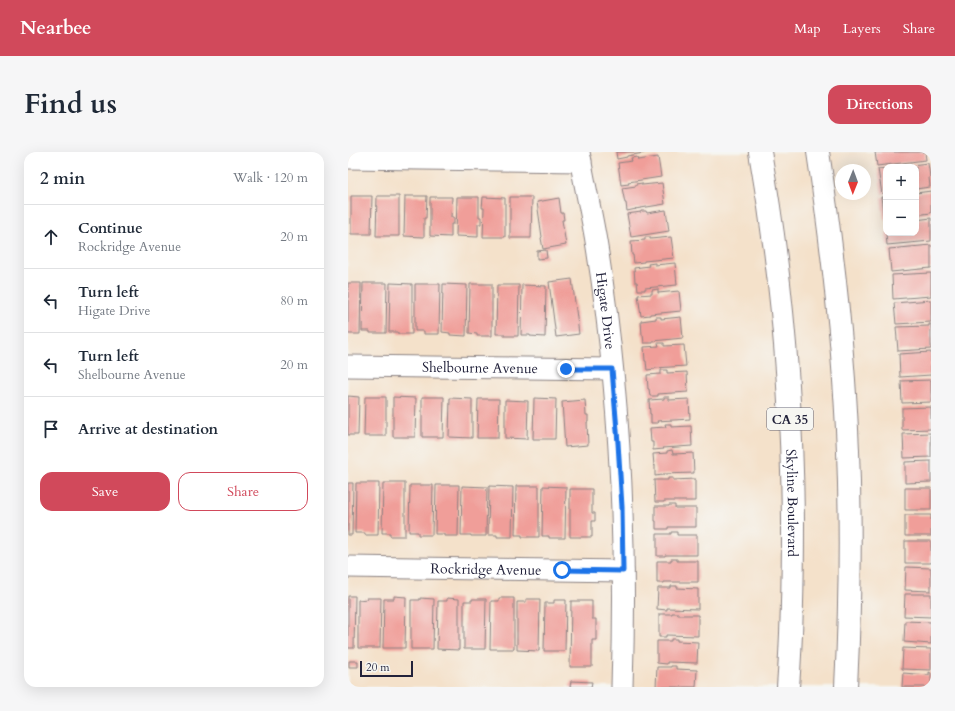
<!DOCTYPE html>
<meta charset="utf-8">
<style>
:root{--surface:#fff;--page:#f6f6f7;--text:#1f2937;--muted:#747a83;--line:#e0e1e3;--accent:#d1495b}
body{margin:0;font-family:Cardo,serif;background:var(--page);color:var(--text)}
.controls{position:absolute;right:12px;top:12px;display:grid;overflow:hidden;border-radius:8px;box-shadow:0 4px 16px #0002}
.controls button{width:36px;height:36px;display:grid;place-items:center;padding:0;border:0;border-bottom:1px solid var(--line);background:var(--surface);color:var(--text);font:20px sans-serif}
.compass{position:absolute;left:487px;top:12px;width:36px;height:36px;border-radius:50%;background:var(--surface);box-shadow:0 4px 16px #0002;rotate:181deg}
.scale{position:absolute;left:12px;bottom:10px;width:53px;box-sizing:border-box;padding-left:4px;border:2px solid #22223b;border-top:0;font-size:11px;line-height:14px;white-space:nowrap;color:#22223b;-webkit-text-stroke:3px #f6f6f2;paint-order:stroke}
.stop{position:absolute;width:12px;height:12px;margin:-9px;border:3px solid #1a73e8;border-radius:50%;background:#fff}
.stop.end{background:#1a73e8;border-color:#fff;box-shadow:0 1px 4px #0008}
.list{margin:0;padding:0;list-style:none}
h2{display:flex;justify-content:space-between;align-items:center;height:52px;margin:0;padding:0 16px;font-size:17px}
h2 small{font-size:13px;font-weight:400;color:var(--muted)}
.list li{display:grid;grid-template-columns:26px 1fr auto;gap:12px;align-items:center;box-sizing:border-box;height:64px;padding:0 16px;border-top:1px solid var(--line)}
.list b{display:block;font-size:15px;white-space:nowrap}
.list p{margin:0;font-size:13px;white-space:nowrap;color:var(--muted)}
.list em{font-size:13px;font-style:normal;color:var(--muted)}
.actions{display:flex;gap:8px;padding:12px 16px}
.actions a{flex:1;padding:9px 0;border:1px solid var(--accent);border-radius:12px;text-align:center;font-size:14px;color:var(--accent)}
.actions .main{background:var(--accent);color:#fff}
.icon{flex:none;width:22px;height:22px;fill:none;stroke:currentColor;stroke-width:2;stroke-linecap:round;stroke-linejoin:round}
.map{position:relative;flex:none;width:583px;height:535px;overflow:hidden;border-radius:12px}
header{display:flex;align-items:center;gap:24px;box-sizing:border-box;height:56px;padding:0 20px;background:var(--accent);color:#fff}
header strong{font-size:19px}
nav{display:flex;gap:22px;margin-inline-start:auto;font-size:14px}
.intro{display:flex;align-items:center;justify-content:space-between;box-sizing:border-box;height:96px;padding:0 24px}
h1{margin:0;font-size:28px}
.button{padding:10px 18px;border-radius:12px;background:var(--accent);color:#fff;font-size:14px;font-weight:700}
main{display:flex;gap:24px;padding:0 24px}
aside{flex:1;background:var(--surface);border-radius:12px;box-shadow:0 4px 16px #0002}
.map>svg:first-child{display:block}
.building{fill:#f09e99}
.lines{fill:none;stroke-linecap:round;stroke-linejoin:round}
.minor-casing{stroke:#8b8282;stroke-width:23}
.major-casing{stroke:#8b8282;stroke-width:24}
.minor{stroke:#fff;stroke-width:21}
.major{stroke:#fff;stroke-width:22}
.route{stroke:#1a73e8;stroke-width:5}
.labels{text-anchor:middle;stroke-width:4;stroke-linejoin:round;paint-order:stroke}
.shield{fill:#f6f6f2;stroke:#626272;stroke-width:1}
.shield-label{font-size:13px;font-weight:bold;fill:#22223b}
.street-label{font-size:14px;fill:#22223b;stroke:#f6f6f2}
</style>
<header>
<strong>Nearbee</strong>
<nav><a>Map</a><a>Layers</a><a>Share</a></nav>
</header>
<div class="intro"><h1>Find us</h1><a class="button">Directions</a></div>
<main>
<aside>
<h2>2 min<small>Walk · 120 m</small></h2>
<ul class="list">
<li><svg class="icon" aria-label="ahead" viewBox="0 0 24 24"><path d="M12 20V5M6 11l6-6 6 6"/></svg><div><b>Continue</b><p>Rockridge Avenue</p></div><em>20 m</em></li>
<li><svg class="icon" aria-label="left" viewBox="0 0 24 24"><path d="M17 20v-9H6M10 6l-5 5 5 5"/></svg><div><b>Turn left</b><p>Higate Drive</p></div><em>80 m</em></li>
<li><svg class="icon" aria-label="left" viewBox="0 0 24 24"><path d="M17 20v-9H6M10 6l-5 5 5 5"/></svg><div><b>Turn left</b><p>Shelbourne Avenue</p></div><em>20 m</em></li>
<li><svg class="icon" aria-label="arrive" viewBox="0 0 24 24"><path d="M6 21V4h12l-3 4 3 4H6"/></svg><div><b>Arrive at destination</b></div></li>
</ul>
<div class="actions"><a class="main">Save</a><a>Share</a></div>
</aside>
<div class="map">
<svg width="583" height="535" viewBox="0 0 583 535">
<rect width="100%" height="100%" fill="#f6f6f2"/>
<filter id="ink" filterUnits="userSpaceOnUse"><feTurbulence type="fractalNoise" baseFrequency=".025" numOctaves="2"/><feDisplacementMap in="SourceGraphic" scale="8" xChannelSelector="R" yChannelSelector="G"/><feConvolveMatrix kernelMatrix="1 2 1 2 8 2 1 2 1" color-interpolation-filters="sRGB"/></filter>
<filter id="wash" filterUnits="userSpaceOnUse"><feTurbulence type="fractalNoise" baseFrequency=".012" numOctaves="4" result="noise"/><feDisplacementMap in="SourceGraphic" scale="16" xChannelSelector="R" yChannelSelector="G"/><feGaussianBlur stdDeviation="0.9" result="paint"/><feColorMatrix in="noise" values="0 0 0 0 0 0 0 0 0 0 0 0 0 0 0 0 0 1.4 0 .05"/><feComposite in="paint" operator="in"/></filter>
<g filter="url(#wash)">
<rect width="100%" height="100%" fill="#f4e1ca"/>
<g id="blocks">
<!-- building -->
<path class="building" d="M268,0H296V1L279,4V5L269,7Z
M527,0H577L578,8L529,14Z
M289,5L290,8L310,5L313,25L280,30L281,32L273,33L270,11L284,9L283,6Z
M580,11L582,25H581L582,35L568,37V15H555V14Z
M538,16V41L534,42L530,17Z
M294,31V33L314,31L317,52L287,57H288L279,59L278,51H277L274,36L288,34V32Z
M583,39V61L568,63V41Z
M3,44H24L23,82H3Z
M29,44H51V84H28Z
M57,44H79L78,66H76V85L56,84Z
M82,45H104L103,65H106V72H103V85L82,84Z
M109,45H131V65H133V72H130V85L108,84Z
M135,45L157,46V85H135L136,56H134Z
M162,45H184L183,86H162Z
M533,45H538V67H536Z
M211,46L213,61H215L216,68H214L218,93L195,97L193,86L194,85L189,50Z
M318,58L321,79L283,85L279,62L293,60V59H298L299,61Z
M583,66V89L539,93L538,81H568V68Z
M297,85H302V87L323,85L326,106L296,109V110L286,111L285,103H284L283,89L297,88Z
M583,93V116L543,120L541,97Z
M198,98L199,106L189,107V99Z
M307,111V113L327,111L329,133L297,136V138H290L289,130H287L286,116L301,114L300,112Z
M583,121V144L545,147L544,123Z
M224,127L231,182L208,185L201,130Z
M0,131H13L12,182H0Z
M15,131H39L38,181H22V179H14Z
M42,131L64,132V182H50V180H41Z
M67,132H92L91,182H76V179H67Z
M95,132L119,133L118,184L102,183V181L94,180Z
M122,132H144V184H129V182L121,181Z
M149,133H171L170,184H156V182H148Z
M174,133L198,134L197,185L182,184V183H173Z
M310,137V141L331,139L333,159L302,162V163L293,164L290,143L304,142V138Z
M583,148V170L548,172L546,151Z
M308,165H313V167L333,165L335,186L305,189V191H296L295,183H294L293,169L308,167Z
M581,172H583V197L550,199L548,175L581,174Z
M310,191H316V194L336,193L338,214L307,216V217L299,218L298,209H297L296,195L311,194Z
M583,200V223L552,225L551,202Z
M313,218H319V221L339,220L340,240L310,242V244H302L301,237H300L299,223L313,222Z
M583,228V250L554,251L553,229Z
M0,244L11,245L10,283H0Z
M17,245H38V284H16Z
M45,245L68,246L67,285H45Z
M74,245H96L95,285H74Z
M316,245H321V248L341,247L342,267L309,269L310,271H303V262H302L301,248L316,247Z
M102,246L124,247V286L101,285Z
M186,246L208,247L207,287H185Z
M130,247H151L150,286H129Z
M157,248L180,249L179,287L157,286Z
M237,248L238,263H240V270H239L240,293L217,295L214,250Z
M583,255V277L554,278V256Z
M317,272H323V275L343,274L344,294L315,296L316,297L305,298V290H303L302,276L318,275Z
M583,281V305L556,306L555,282Z
M324,298L325,302L345,301L346,321L315,322V323L307,324V313L306,314L305,302L319,301V299Z
M583,309V330L557,331V310Z
M320,326H325V328L347,327V349H316V350H307L306,328H320Z
M0,331H5L4,383H0Z
M8,331H31L30,383H17V381H7Z
M35,331H57V384H42V381H34Z
M62,333H85L84,383H70V380H61Z
M88,333H111L110,384H96V382H87Z
M114,334L139,335L138,384H123V383H113Z
M141,334L165,335L164,385H149V383H140Z
M168,334H191V385H174V383H167Z
M195,334L218,335L217,386H201V384H194Z
M557,336H583V358H557Z
M222,337H244V361H247V369H244V385H222Z
M321,353H327V356H348V375H320V377H308V369H307V354H321Z
M557,363H583V384H557Z
M323,380H329V383H349V403H317V404H309V382H323Z
M557,389H583V411H557Z
M323,407H329V409H350V430H316V431H309V409H323Z
M558,415L583,416V439L557,438Z
M323,434H329V436L350,437V457L319,456V458L309,457L310,436H323Z
M557,442H583V465L556,464Z
M0,444H7L6,496H0Z
M46,444L58,445L57,496H35L36,447H46Z
M19,446H33L32,496H10V448L19,447Z
M72,446L86,447L85,497H63V448H72Z
M99,446L111,447V498L89,497L90,449H99Z
M151,446H166V497H142L143,449H151Z
M124,447H138L137,497H116V449H124Z
M178,447H192L191,499L169,498V450H178Z
M206,448H218L217,499H196L197,451H206Z
M223,449H244V467H248V488H244V515H222Z
M324,461H330V463H350V484L318,483V485H311V462H324Z
M557,469L583,470V492L556,490Z
M323,487H329V489L350,490L349,511L319,510V512L309,511V489H323Z
M555,496L583,497V518L554,517Z
M1,509H10V515H1Z
M323,514H328V517L349,518L348,535H308L309,515H323Z
M581,520L583,521V535H554L555,521L581,523Z
M223,529L244,530L243,535H222Z"/>
</g>
</g>
<g filter="url(#ink)">
<use href="#blocks" fill-opacity="0" stroke="#8b8282" stroke-width="1"/>
<g class="lines">
<!-- minor casing -->
<g class="minor-casing">
<g id="minor">
<path id="s1" d="M231,0C236,30 243,59 248,89C272,236 279,386 274,535"/>
<path d="M0,6L233,9"/>
<path id="s2" d="M0,214L264,217"/>
<path id="s3" d="M0,415L275,419"/>
</g>
</g>
<!-- major casing -->
<g class="major-casing">
<g id="major">
<path id="s4" d="M412,0C434,123 444,247 445,371C445,426 444,481 440,535"/>
<path d="M470,0C485,99 496,199 500,299C503,377 502,456 498,535"/>
</g>
</g>
<!-- minor -->
<use href="#minor" class="minor"/>
<!-- major -->
<use href="#major" class="major"/>
</g>
</g>
<g class="lines" filter="url(#ink)">
<!-- route -->
<path class="route" d="M214,418L275,419L274,355L270,291L264,217H218"/>
</g>
<g class="labels">
<!-- shield labels -->
<rect class="shield" x="419" y="256" width="46" height="22" rx="3"/>
<g class="shield-label">
<text x="442" y="272">CA 35</text>
</g>
<!-- street labels -->
<g class="street-label">
<text dy="5" stroke="none"><textPath href="#s1" startOffset="161">Higate Drive</textPath></text>
<text dy="5" stroke="none"><textPath href="#s2" startOffset="132">Shelbourne Avenue</textPath></text>
<text dy="5" stroke="none"><textPath href="#s4" startOffset="353">Skyline Boulevard</textPath></text>
<text dy="5" stroke="none"><textPath href="#s3" startOffset="138">Rockridge Avenue</textPath></text>
</g>
</g>
</svg>
<div class="controls">
<button>+</button>
<button>−</button>
</div>
<svg class="compass" viewBox="-18 -18 36 36"><path d="M0-13l5 13h-10z" fill="#e53935"/><path d="M0 13l5-13h-10z" fill="#747a83"/></svg>
<div class="scale">20 m</div>
<div class="stop" style="left:214px;top:418px"></div>
<div class="stop end" style="left:218px;top:217px"></div>
</div>
</main>
